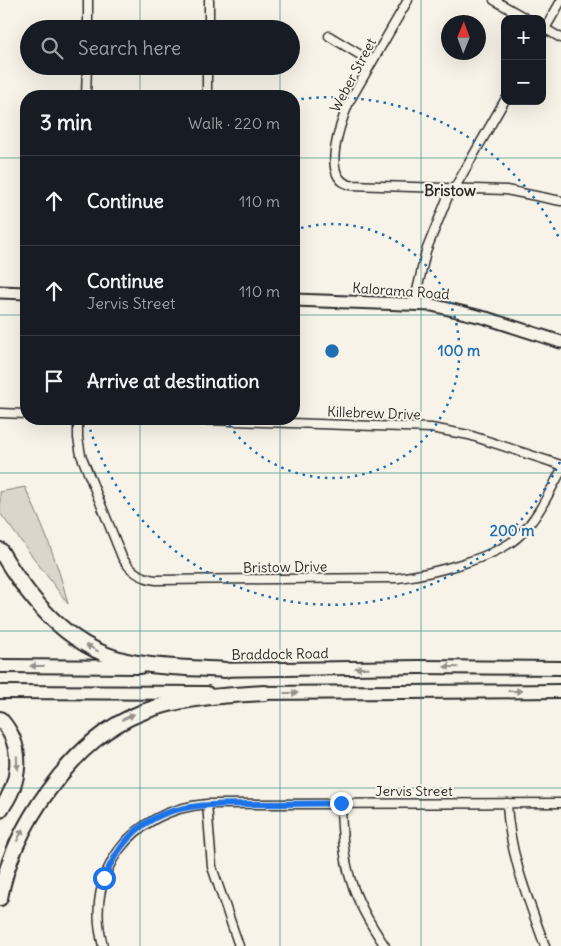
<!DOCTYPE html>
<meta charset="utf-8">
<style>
:root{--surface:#171b24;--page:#20242c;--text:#f1f3f6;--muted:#9ea1a6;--line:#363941}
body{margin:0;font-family:Delius,sans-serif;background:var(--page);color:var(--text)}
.controls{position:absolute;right:15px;top:15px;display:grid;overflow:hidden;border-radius:10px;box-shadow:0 5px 20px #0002}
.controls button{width:45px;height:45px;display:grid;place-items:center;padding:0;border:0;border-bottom:1px solid var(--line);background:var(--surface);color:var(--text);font:25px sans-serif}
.compass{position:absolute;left:441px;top:15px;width:45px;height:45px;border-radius:50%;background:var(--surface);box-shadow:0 5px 20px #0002;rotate:1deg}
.stop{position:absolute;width:15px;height:15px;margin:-11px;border:4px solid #1a73e8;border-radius:50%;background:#fff}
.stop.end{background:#1a73e8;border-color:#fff;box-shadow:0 1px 5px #0008}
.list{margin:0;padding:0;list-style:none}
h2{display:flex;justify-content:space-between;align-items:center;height:65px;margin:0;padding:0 20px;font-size:21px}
h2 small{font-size:16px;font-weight:400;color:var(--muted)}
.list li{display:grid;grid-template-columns:32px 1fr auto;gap:15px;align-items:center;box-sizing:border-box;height:90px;padding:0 20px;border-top:1px solid var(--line)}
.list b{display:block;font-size:19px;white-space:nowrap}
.list p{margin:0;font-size:16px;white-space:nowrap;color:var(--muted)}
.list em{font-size:16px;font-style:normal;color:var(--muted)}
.icon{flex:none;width:28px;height:28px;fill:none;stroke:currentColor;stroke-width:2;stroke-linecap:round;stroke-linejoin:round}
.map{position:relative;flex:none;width:561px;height:946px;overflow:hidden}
.search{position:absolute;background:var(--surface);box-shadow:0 5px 20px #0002;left:20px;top:20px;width:280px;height:55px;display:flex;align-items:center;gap:12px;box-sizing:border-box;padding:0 18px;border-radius:28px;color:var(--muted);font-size:19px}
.panel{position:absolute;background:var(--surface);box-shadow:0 5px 20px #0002;left:20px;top:90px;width:280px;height:335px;border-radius:20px}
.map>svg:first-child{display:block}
.green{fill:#dad6cc;stroke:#82807c}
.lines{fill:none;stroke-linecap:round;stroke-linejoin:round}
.street-casing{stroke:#2b2b2b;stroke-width:11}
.secondary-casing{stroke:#2b2b2b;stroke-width:15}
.primary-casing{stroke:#2b2b2b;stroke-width:16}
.highway-casing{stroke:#2b2b2b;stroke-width:18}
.street{stroke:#f7f3e8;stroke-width:8}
.secondary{stroke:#f7f3e8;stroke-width:11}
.primary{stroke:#f7f3e8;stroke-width:12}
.highway{stroke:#f7f3e8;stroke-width:14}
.oneway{fill:#918f8a}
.route{stroke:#1a73e8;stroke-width:6}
.grid{fill:none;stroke:#0f766e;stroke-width:1;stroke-opacity:0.55}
.ring{fill:none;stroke:#1f6fb2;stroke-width:2.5;stroke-dasharray:2.5 5}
.labels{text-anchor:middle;stroke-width:4;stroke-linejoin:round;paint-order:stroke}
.street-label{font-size:14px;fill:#2b2b2b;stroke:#f7f3e8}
.neighbourhood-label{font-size:15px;font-weight:bold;fill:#2b2b2b;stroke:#f7f3e8}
.centre{fill:#1f6fb2;stroke:#f7f3e8;stroke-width:2.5}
.ring-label{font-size:15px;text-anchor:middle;font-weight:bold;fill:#1f6fb2;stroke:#f7f3e8;stroke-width:4;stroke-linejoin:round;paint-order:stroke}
</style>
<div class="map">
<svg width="561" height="946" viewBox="0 0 561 946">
<rect width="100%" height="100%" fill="#f7f3e8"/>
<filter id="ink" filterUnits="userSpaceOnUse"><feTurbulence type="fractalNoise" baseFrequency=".02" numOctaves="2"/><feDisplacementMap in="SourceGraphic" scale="10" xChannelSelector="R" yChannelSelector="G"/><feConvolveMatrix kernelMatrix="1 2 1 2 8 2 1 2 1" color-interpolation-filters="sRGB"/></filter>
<g filter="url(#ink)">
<!-- green -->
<path class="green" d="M25,487C43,526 58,563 68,604L0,513V492Z"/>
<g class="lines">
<!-- street casing -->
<g class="street-casing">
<path id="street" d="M408,0L349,102C341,122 320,177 350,185L506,190L561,201
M494,0L527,19
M542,27L561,38
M88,29V0
M209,29V0
M542,34L561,1
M329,36L372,62
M86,96L87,66
M207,96V66
M454,189L505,100
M414,304L426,251L451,189
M0,413L26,414
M78,419V438L81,455L122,557C130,571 140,578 156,580L398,578C430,574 497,558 520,535C538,517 549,493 561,471
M180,419L431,428L469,435L561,465
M341,803C342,865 350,895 385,946
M507,803C509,853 528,899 545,946
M207,804L212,867L239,946
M103,946C83,872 132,810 207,804L561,803"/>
</g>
<!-- secondary casing -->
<g class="secondary-casing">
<path id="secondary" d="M0,292L26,293
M294,300L432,305L486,318L561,342"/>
</g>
<!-- primary casing -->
<g class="primary-casing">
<path id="primary" d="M0,666L140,667
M215,670L419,667L561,668
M0,692L207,693
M255,693L561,691"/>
</g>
<!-- highway casing -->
<g class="highway-casing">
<path id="highway" d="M0,550C31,603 73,653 137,663C166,668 196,668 225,670
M0,719C25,746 21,783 0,810
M0,898C7,859 24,824 48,791C110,706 166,698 265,693"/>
</g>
<!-- street -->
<use href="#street" class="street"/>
<!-- secondary -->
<use href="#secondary" class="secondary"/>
<!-- primary -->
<use href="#primary" class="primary"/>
<!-- highway -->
<use href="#highway" class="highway"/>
</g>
<!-- one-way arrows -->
<defs><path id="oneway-solid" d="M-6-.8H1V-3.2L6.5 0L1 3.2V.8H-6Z" transform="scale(1.25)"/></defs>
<g class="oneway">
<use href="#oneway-solid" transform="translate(92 648) rotate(-152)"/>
<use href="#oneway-solid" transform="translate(37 666) rotate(180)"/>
<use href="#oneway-solid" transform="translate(451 667) rotate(-179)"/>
<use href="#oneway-solid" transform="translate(362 668) rotate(179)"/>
<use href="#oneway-solid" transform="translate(515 691)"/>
<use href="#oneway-solid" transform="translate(291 693)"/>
<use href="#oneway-solid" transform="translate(128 717) rotate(-25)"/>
<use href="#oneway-solid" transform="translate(17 763) rotate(89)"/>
<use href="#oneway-solid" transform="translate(20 835) rotate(-64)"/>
</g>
</g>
<g class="lines" filter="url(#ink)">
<!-- route -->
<path class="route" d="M104,878C134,807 182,804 249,804C280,804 311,804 341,803"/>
</g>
<!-- grid -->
<path class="grid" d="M140,0V29M280,0V29M421,0V946M140,66V96M280,66V96M0,158H26M294,158H561M0,315H26M294,315H561M140,419V946M280,419V946M0,473H561M0,631H561M0,788H561"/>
<!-- distance rings -->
<g class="ring">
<path d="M294 230A127 127 0 1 1 225 419"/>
<path d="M560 462A254 254 0 0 1 87 419M294 100A254 254 0 0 1 560 240"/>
</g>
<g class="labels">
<!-- street labels -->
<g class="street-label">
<text transform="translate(353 75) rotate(-62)" y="5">Weber Street</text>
<text transform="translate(401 291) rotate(4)" y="5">Kalorama Road</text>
<text transform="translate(374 413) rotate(2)" y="5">Killebrew Drive</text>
<text transform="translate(285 567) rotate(-1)" y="5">Bristow Drive</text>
<text transform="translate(280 654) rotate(-1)" y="5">Braddock Road</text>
<text x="414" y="796">Jervis Street</text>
</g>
<!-- neighbourhood labels -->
<g class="neighbourhood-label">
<text x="450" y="196">Bristow</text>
</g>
</g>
<circle cx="332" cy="351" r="8" class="centre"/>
<g class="ring-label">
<text x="459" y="356">100 m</text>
<text x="512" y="536">200 m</text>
</g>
</svg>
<div class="controls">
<button>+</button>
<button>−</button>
</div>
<svg class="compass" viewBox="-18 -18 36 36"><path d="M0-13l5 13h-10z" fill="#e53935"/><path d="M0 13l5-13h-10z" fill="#9ea1a6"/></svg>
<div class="stop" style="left:104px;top:878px"></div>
<div class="stop end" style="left:341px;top:803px"></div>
<div class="search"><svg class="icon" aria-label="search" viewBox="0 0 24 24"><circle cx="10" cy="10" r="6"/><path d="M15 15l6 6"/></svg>Search here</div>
<section class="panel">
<h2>3 min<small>Walk · 220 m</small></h2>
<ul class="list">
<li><svg class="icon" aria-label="ahead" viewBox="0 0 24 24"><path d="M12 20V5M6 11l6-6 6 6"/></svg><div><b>Continue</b></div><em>110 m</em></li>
<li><svg class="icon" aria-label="ahead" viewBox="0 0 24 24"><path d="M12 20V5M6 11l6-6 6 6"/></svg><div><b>Continue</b><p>Jervis Street</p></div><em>110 m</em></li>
<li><svg class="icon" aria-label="arrive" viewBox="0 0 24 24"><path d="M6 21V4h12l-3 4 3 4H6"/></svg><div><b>Arrive at destination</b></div></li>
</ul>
</section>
</div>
